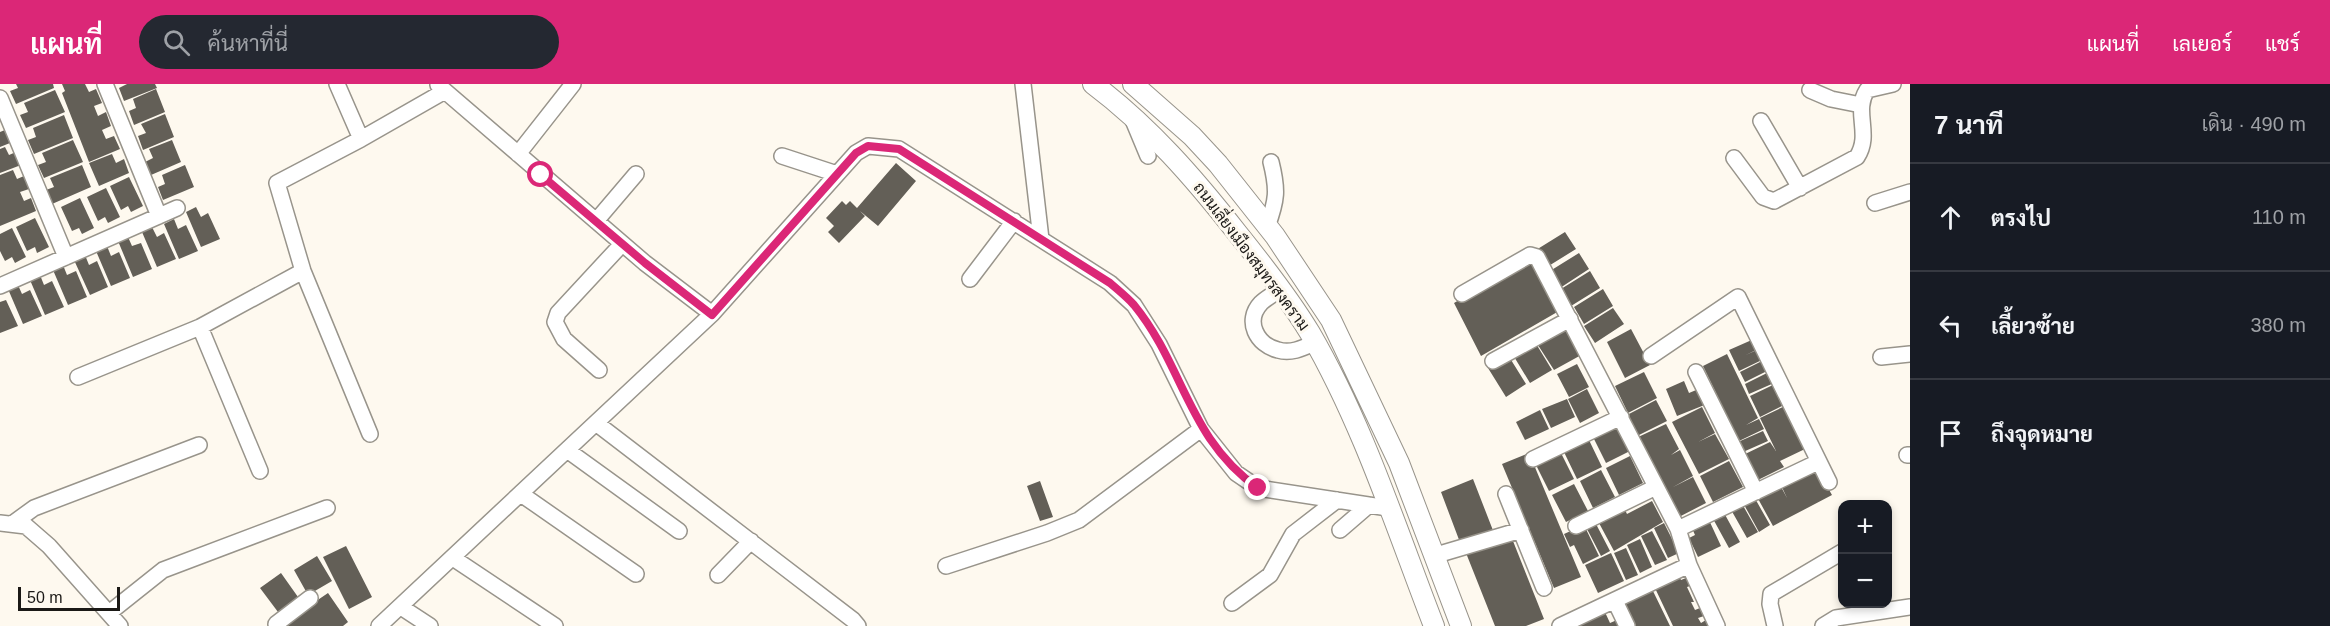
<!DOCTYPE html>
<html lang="th">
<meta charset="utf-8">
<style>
:root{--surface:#171b24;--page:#242831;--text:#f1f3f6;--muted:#9ea1a6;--line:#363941;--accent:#db2777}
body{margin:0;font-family:Arial,Sarabun,sans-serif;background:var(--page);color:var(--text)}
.controls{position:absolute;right:18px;bottom:18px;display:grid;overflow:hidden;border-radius:12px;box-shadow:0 3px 9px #0003}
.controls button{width:54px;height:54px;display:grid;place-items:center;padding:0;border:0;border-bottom:2px solid var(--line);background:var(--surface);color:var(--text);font:30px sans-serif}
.scale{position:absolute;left:18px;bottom:15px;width:102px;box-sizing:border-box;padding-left:6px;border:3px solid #1b1916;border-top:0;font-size:16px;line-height:21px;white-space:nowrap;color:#1b1916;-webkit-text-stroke:4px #fef9ef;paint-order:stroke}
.stop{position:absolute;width:18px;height:18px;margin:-14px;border:4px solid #db2777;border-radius:50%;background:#fff}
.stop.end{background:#db2777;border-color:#fff;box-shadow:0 2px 6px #0008}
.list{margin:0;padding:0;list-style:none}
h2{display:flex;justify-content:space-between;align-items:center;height:78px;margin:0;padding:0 24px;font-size:26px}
h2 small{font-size:20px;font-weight:400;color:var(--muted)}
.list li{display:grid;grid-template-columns:39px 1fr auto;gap:18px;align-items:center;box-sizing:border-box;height:108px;padding:0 24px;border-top:2px solid var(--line)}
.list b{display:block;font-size:22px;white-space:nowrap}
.list em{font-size:20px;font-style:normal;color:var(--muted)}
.icon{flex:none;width:33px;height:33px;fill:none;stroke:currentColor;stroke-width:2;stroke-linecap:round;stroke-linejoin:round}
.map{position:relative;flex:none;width:1910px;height:542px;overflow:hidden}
header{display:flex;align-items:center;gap:36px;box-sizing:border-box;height:84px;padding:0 30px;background:var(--accent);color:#fff}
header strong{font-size:28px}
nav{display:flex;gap:33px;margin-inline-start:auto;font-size:21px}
.search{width:420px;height:54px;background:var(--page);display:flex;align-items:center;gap:15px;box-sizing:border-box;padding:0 21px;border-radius:33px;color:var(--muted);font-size:22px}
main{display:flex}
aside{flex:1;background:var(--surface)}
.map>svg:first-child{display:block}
.building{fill:#635f57}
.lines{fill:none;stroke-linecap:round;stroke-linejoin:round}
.minor-casing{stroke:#98948b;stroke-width:18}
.major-casing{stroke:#98948b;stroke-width:22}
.minor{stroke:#fff;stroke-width:15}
.major{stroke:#fff;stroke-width:20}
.route{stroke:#db2777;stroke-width:8}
.labels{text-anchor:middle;stroke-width:6;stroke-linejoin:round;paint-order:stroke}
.street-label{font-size:16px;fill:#1b1916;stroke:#fef9ef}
</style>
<header>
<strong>แผนที่</strong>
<div class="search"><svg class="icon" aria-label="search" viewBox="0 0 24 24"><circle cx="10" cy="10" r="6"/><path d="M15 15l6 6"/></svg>ค้นหาที่นี่</div>
<nav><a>แผนที่</a><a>เลเยอร์</a><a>แชร์</a></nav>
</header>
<main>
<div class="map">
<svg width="1910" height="542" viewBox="0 0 1910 542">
<rect width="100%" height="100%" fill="#fef9ef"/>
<!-- building -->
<path class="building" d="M16,0H53L54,4L16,20L10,7L18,4Z
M62,0H85L89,8L96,5L102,19L94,22L98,32L106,28L111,42L102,46L106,55L114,52L120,65L89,78L62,9L65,7Z
M127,0H155L157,4L124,17L119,4Z
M156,5L165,28L134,41L129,27L136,24L133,15Z
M55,6L65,28L26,44L20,31L28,28L24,19Z
M165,30L174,53L143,66L138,52L146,49L141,40Z
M64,31L73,54L34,70L28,56L36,53L33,44Z
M5,46L10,59L0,63V48Z
M73,56L83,78L44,94L38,81L46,78L42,69Z
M172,56L181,78L151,91L145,78L153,74L149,65Z
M5,63L9,71L16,68L21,81L0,89V65Z
M112,70L116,79L124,75L129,89L99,102L89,79Z
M896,79L916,97L878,142L860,127L865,132L839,159L828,148L834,142L826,134L842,117L846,121L850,117L857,124Z
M82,81L91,103L52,120L46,106L54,103L50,94Z
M185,81L194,103L163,116L158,103L165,100L162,91Z
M13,86L17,95L24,92L29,105L20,108L24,117L31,114L36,127L0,142V91Z
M129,93L143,122L131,128L128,122L121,126L110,102Z
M106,104L120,133L108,139L105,133L98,137L87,113Z
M80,114L94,144L82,150L79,144L72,147L61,123Z
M196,123L201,133L208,129L220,155L201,163L186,128Z
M35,134L49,163L37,169L35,163L27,167L16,143Z
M174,135L178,145L186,141L198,167L179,175L164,140Z
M152,143L157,153L164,149L176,175L157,183L142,148Z
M12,144L26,173L15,179L12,173L5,177L0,167V150Z
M1565,148L1576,165L1547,183L1536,166Z
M128,153L132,162L141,159L152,185L133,193L118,157Z
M107,162L111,172L119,168L130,194L111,202L96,167Z
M1579,169L1589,185L1560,204L1550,187Z
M85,171L89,181L97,177L108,203L90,211L74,176Z
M1529,175L1559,227L1481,272L1454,219Z
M63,181L67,191L76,187L87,213L68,221L53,186Z
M1590,187L1600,204L1571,222L1561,205Z
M40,191L44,201L52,197L64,223L45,231L30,196Z
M18,201L22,210L30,206L42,232L23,240L8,205Z
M1603,205L1613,222L1584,240L1574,223Z
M6,216L18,242L0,249V218Z
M1613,224L1624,240L1595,259L1584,242Z
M1566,240L1583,270L1554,286L1536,258Z
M1631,245L1650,281L1625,294L1607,258Z
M1754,255L1758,265L1746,271L1759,265L1764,275L1739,287L1729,266Z
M1535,258L1552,286L1530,299L1513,271Z
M1727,270L1758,334L1746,341L1759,335L1764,345L1739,357L1703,282Z
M1508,271L1526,300L1506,313L1488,284Z
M1764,276L1769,286L1745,298L1740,288Z
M1577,280L1589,303L1569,313L1557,290Z
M1644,288L1657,314L1628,329L1615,302Z
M1769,288L1774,299L1749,310L1745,300Z
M1684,297L1689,309L1701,304L1707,320L1677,332L1666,305Z
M1775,300L1784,321L1760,333L1750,312Z
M1587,305L1599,329L1580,339L1568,315Z
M1567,315L1575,333L1551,344L1542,325Z
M1656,316L1667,337L1637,352L1627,331Z
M1785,322L1805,365L1780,377L1784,383L1754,398L1741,372L1770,358L1776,367L1760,334Z
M1702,323L1715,349L1698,358L1715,350L1729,375L1699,390L1672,338Z
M1540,326L1549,345L1525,356L1516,338Z
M1616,339L1630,367L1606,379L1592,351Z
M1666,340L1679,365L1671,371L1680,366L1693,392L1673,403L1693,393L1706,419L1677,434L1636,354Z
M1763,347L1768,357L1743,368L1738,358Z
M1588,354L1602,383L1577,395L1563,366Z
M1560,367L1574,395L1549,407L1535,379Z
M1529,369L1581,493L1554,504L1502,380Z
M1630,372L1643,399L1619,411L1606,384Z
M1729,377L1743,403L1713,418L1700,392Z
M1815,381L1832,411L1773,442L1756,411L1779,399L1787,414L1780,399Z
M1601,386L1615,413L1593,424L1580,397Z
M1473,395L1494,449L1461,461L1441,408Z
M1040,397L1053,433L1040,437L1027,402Z
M1574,400L1588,427L1566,438L1552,411Z
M1753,411L1770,441L1759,448L1742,417Z
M1652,417L1663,438L1614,467L1599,439L1625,426L1627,430Z
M1741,418L1758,448L1747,454L1730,424Z
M1723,427L1740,458L1729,464L1712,433Z
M1708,434L1721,462L1698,473L1689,454L1695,451L1691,442Z
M1664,439L1679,469L1668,474L1654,444Z
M1596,440L1610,467L1601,472L1587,445Z
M1584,441L1599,472L1583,480L1574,461L1570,463L1564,450Z
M1652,447L1667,476L1655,481L1641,452Z
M1511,452L1544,535L1526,542H1495L1466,469Z
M1640,455L1652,483L1640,489L1627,461Z
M346,462L372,513L349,525L323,473Z
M1626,464L1638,491L1626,496L1614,469Z
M1611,469L1624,497L1598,509L1585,481Z
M317,472L332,497L308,511L294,486Z
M281,489L298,513L278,528L260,504Z
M1678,490L1681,496L1686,494L1690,502L1687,503L1694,518H1691L1695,526L1700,524L1704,532L1698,534L1701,539L1706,536L1709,542H1673L1654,502Z
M1651,503L1670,542H1636L1624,517Z
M328,509L348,538L343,542H286L284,539Z
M1604,526L1610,539L1617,536L1620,542H1569Z"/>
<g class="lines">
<!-- minor casing -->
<g class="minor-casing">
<path id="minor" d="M105,0L159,132
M337,0L361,55
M1023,0L1041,155
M438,1L645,179L712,230
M1810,6L1831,15L1861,21
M0,14L66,173
M1133,36L1148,72
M1761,37L1800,104
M518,70L573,0
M782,72L837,90
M1734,74L1763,113L1774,117L1857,73C1872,50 1853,28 1867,6L1893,0
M1875,119L1910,108
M596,137L636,90
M1267,143C1277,116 1278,106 1271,78
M970,195L1014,137
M0,202L177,124
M1280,205C1274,210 1266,214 1261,219C1244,237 1257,261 1278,266C1291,270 1303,264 1314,259
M1462,210L1530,171L1537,173L1678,445L1689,481L1717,542
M200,243L260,387
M1651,272L1738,213L1829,398
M1881,273L1910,270
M1493,277L1570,235
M599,286L564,255L555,238L558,229L622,160
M1696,288L1756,408
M78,293L200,243L303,187
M596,339L853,536L858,542
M370,350L303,187L277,99L361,55L445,7
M567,366L679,447
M1907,371H1910
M1533,375L1621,333
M521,410L636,490
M1506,410L1544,504
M0,439L26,442L49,462L120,542
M12,440L34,424L199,361
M1576,442L1656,403
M1678,445L1818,378
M1340,446L1369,421
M1433,472L1521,446
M453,474L555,542
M946,482L1047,449L1079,436L1201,345
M718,491L751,457
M1615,517L1627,542
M1232,519L1270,491L1293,450L1337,416
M401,523L430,542
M109,529L163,486L327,424
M278,542L276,540L310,514
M379,542L712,230L856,69L868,62L899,65L1110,199L1134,221L1159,260L1201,345L1236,389L1258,404L1388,424
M1560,542L1689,481
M1775,542L1770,520L1771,510L1842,468
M1823,542L1836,534L1910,523"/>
</g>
<!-- major casing -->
<g class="major-casing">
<path id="major" d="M1093,0C1149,42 1195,95 1238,150C1263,181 1289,214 1310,249C1363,340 1396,444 1434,542
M1133,0L1192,52L1218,80L1275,152L1331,236L1399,379L1461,542"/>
</g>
<!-- minor -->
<use href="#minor" class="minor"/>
<!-- major -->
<use href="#major" class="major"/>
</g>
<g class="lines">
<!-- route -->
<path class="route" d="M541,91L645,179L712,231L856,69L868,62L899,65L1110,199C1118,206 1127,213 1134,221C1184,282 1188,355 1258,404"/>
</g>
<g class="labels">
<!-- street labels -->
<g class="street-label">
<text transform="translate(1252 172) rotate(53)" y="6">ถนนเลี่ยงเมืองสมุทรสงคราม</text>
</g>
</g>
</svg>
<div class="controls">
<button>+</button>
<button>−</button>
</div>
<div class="scale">50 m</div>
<div class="stop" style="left:541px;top:91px"></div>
<div class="stop end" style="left:1258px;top:404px"></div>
</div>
<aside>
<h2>7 นาที<small>เดิน · 490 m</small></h2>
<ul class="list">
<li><svg class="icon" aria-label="ahead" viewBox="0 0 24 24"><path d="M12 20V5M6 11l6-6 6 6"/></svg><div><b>ตรงไป</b></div><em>110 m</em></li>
<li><svg class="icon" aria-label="left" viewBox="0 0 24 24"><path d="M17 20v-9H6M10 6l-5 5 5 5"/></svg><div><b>เลี้ยวซ้าย</b></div><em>380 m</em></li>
<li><svg class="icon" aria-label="arrive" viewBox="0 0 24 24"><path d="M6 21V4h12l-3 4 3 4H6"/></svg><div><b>ถึงจุดหมาย</b></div></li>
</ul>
</aside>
</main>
